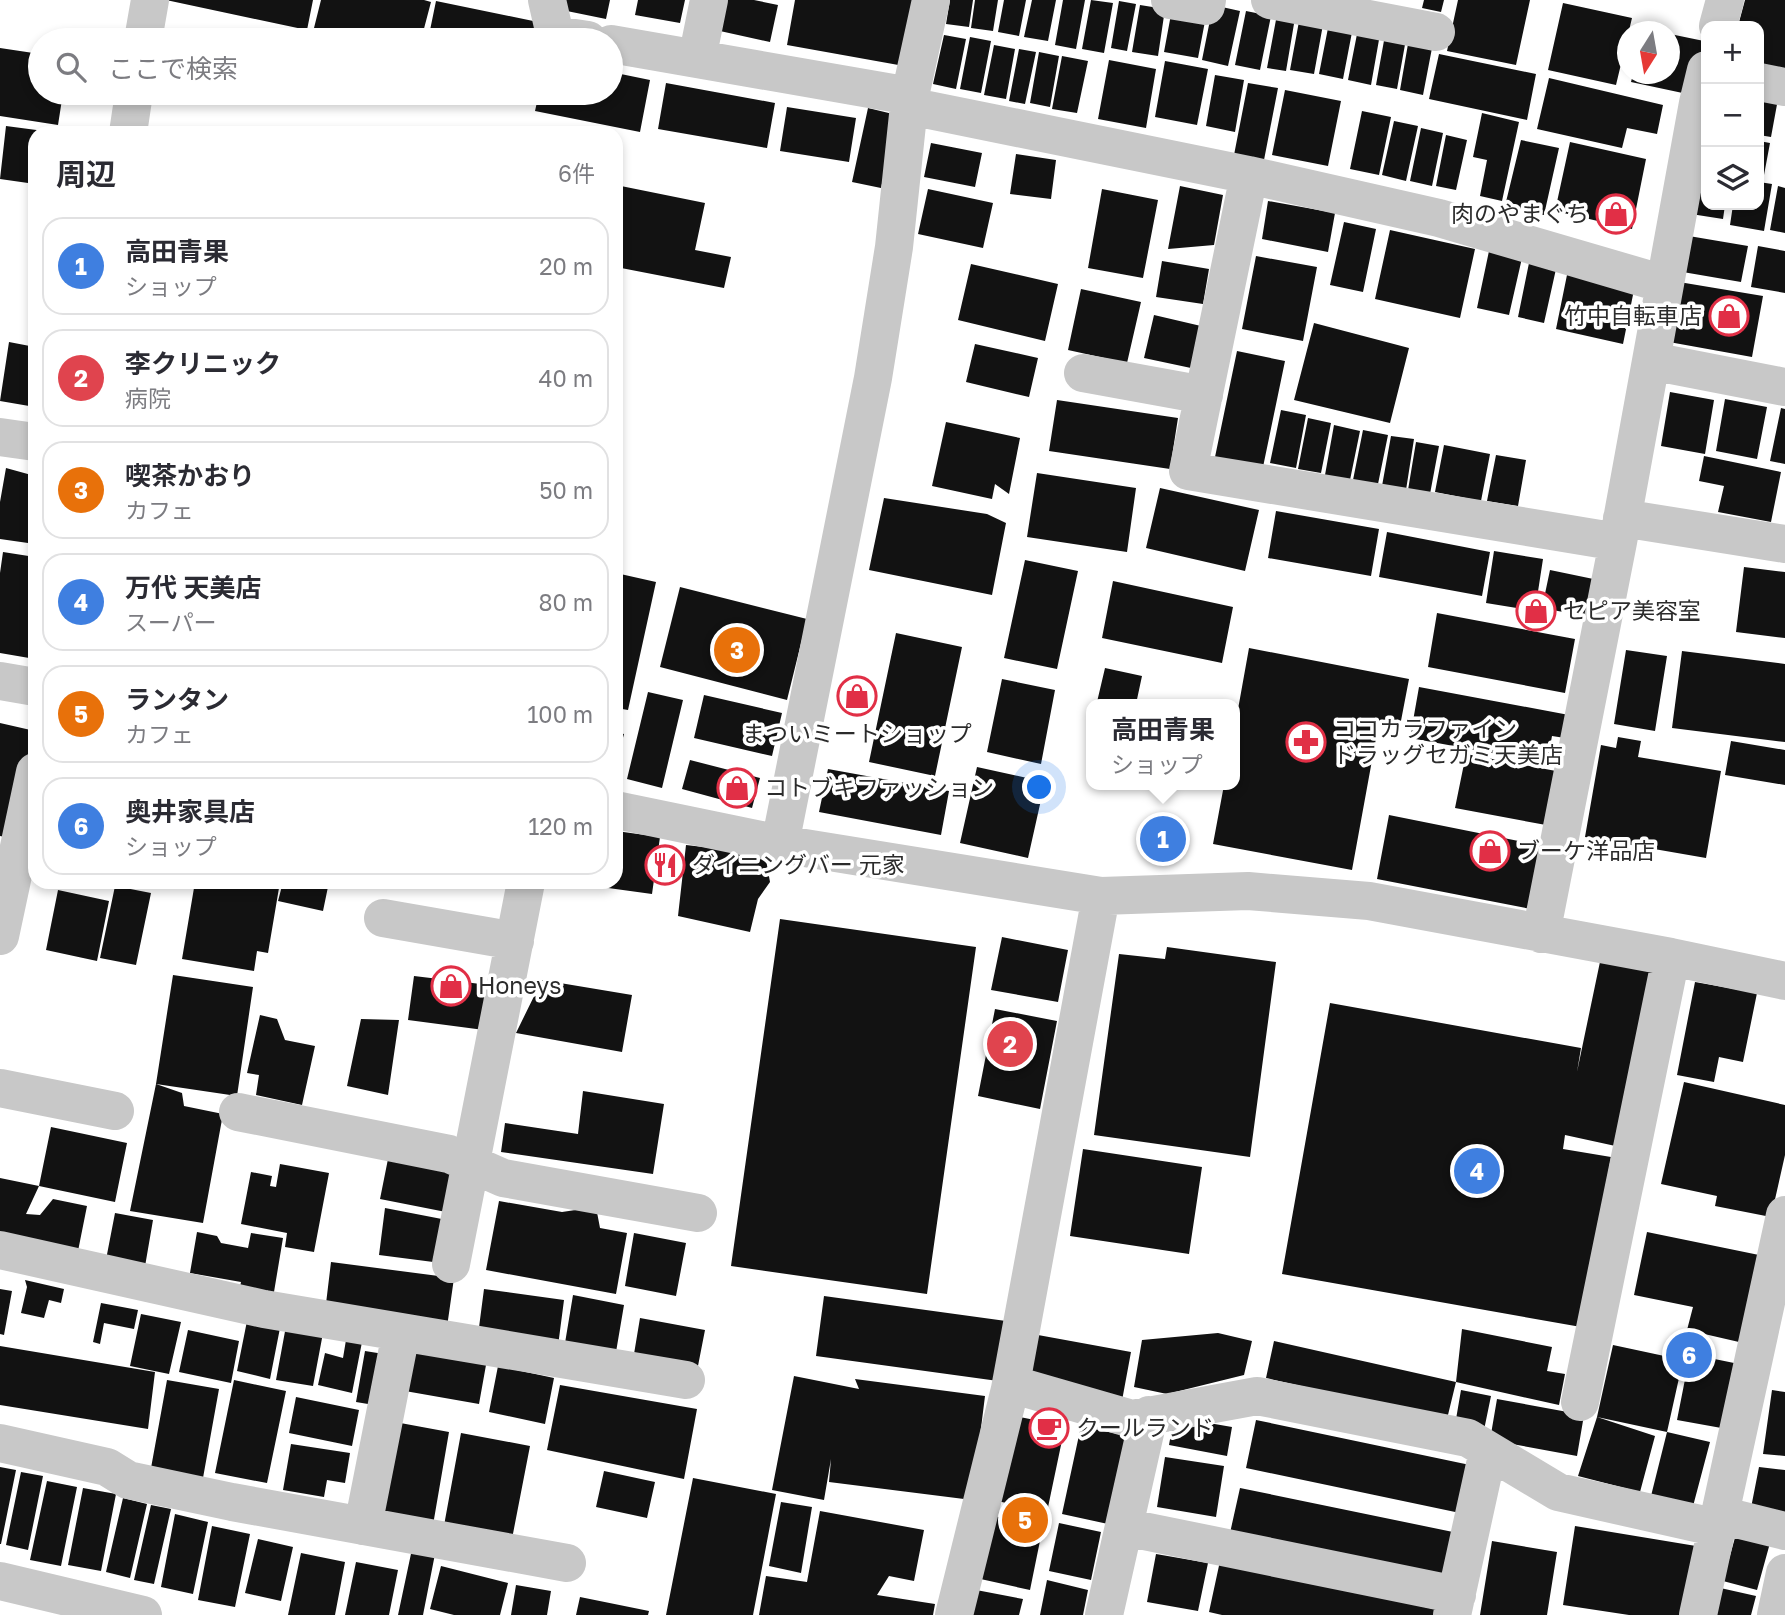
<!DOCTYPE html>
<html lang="ja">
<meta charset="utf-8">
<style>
:root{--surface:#fff;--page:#f2f2f3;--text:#2b2b33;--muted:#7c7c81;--line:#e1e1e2;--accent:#111827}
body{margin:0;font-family:"Golos Text","Noto Sans JP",sans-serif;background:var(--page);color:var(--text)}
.controls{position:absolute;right:21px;top:21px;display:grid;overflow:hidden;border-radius:14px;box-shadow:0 4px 10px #0003}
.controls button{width:63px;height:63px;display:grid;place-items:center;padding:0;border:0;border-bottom:2px solid var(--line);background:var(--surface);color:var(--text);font:35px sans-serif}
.compass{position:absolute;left:1617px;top:21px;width:63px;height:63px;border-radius:50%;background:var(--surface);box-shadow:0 4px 10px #0003;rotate:191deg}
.you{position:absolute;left:1040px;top:788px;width:24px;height:24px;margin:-18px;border:5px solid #fff;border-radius:50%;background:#1a73e8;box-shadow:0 0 0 10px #1a73e833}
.badge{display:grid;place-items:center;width:46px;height:46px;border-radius:50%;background:var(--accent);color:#fff;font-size:23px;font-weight:700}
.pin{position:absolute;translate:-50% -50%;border:4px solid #fff;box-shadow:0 2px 7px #0006}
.popup{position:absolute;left:1086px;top:699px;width:154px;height:91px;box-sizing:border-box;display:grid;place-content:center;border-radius:14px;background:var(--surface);filter:drop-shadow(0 2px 5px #0005);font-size:23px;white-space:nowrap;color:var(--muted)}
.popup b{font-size:26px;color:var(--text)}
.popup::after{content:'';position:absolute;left:50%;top:100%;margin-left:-14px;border:14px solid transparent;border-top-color:var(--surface)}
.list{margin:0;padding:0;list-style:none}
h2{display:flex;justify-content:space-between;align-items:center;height:91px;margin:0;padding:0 28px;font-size:30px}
h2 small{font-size:23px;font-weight:400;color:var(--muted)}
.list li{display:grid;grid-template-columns:46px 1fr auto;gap:21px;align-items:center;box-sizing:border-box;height:98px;margin:0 14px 14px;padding:0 14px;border:2px solid var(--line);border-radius:21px}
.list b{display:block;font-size:26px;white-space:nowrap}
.list p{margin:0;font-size:23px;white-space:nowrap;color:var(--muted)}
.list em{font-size:23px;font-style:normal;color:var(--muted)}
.icon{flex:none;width:38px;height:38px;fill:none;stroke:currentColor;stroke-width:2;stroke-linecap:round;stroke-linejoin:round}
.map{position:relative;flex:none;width:1785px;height:1615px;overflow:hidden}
.search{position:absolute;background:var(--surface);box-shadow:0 4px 10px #0003;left:28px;top:28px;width:595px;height:77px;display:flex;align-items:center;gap:18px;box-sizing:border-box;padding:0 24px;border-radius:38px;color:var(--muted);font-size:26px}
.panel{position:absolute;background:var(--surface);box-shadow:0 4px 10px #0003;left:28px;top:126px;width:595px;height:763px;border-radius:21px}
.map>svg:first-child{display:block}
.building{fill:#121212}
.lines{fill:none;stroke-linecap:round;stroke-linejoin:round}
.minor{stroke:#c8c8c8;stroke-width:38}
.labels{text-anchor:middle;stroke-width:7;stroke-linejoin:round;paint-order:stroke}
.poi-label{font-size:23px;fill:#2b2b2b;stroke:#fff;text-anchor:start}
</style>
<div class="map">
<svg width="1785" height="1615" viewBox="0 0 1785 1615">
<rect width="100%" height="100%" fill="#fff"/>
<!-- building -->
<path class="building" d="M166,0H313L307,30Z
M321,0H424L431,2L421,40H350L313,32Z
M559,0H610L606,19L557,9Z
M638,0H685L680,23L635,15Z
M726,0H754L778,5L770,42L720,31Z
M795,0H916L904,66L787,45Z
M950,0H973L969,27L946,24Z
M975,0H998L993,31L971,28Z
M1004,0H1026L1019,36L998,32Z
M1032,0H1056L1048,41L1024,37Z
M1063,0H1085L1076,49L1055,45Z
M1091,0L1113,3L1104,53L1082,49Z
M1424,0H1444L1441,12L1422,8Z
M1458,0H1530L1516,65L1447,51Z
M1745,0H1785V77L1759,72V26H1738Z
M436,1L538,22L534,40H428Z
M1119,1L1136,4L1127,51L1111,48Z
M1563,3L1632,18L1616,85L1548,70Z
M1140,5L1165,9L1158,56L1132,52Z
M1213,5L1240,11L1228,66L1202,60Z
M1172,9L1206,16L1198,58L1164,52Z
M1278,9L1296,12L1286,71L1267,68Z
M1246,11L1271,16L1260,70L1235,65Z
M1300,16L1324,19L1314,74L1290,70Z
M1329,23L1353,27L1343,79L1319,74Z
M1358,29L1380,34L1371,85L1348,80Z
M1670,34L1704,41L1692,95L1631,82L1633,74H1670Z
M944,35L966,39L956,89L933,84Z
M1385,35L1406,39L1397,89L1376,85Z
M970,37L991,41L981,93L960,89Z
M1408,44L1432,48L1423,95L1400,90Z
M994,45L1015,49L1006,99L984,95Z
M0,48L40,54V93H63L58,125L0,116Z
M1019,49L1036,52L1025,104L1009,101Z
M1039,52L1059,56L1050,107L1030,103Z
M1439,54L1536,74L1527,120L1429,99Z
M1062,56L1088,61L1077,113L1052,109Z
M1109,60L1156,69L1146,128L1098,119Z
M1165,61L1208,69L1197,125L1155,117Z
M611,72L650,80L640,132L535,111L539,93H611Z
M1215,75L1244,80L1235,132L1206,126Z
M1549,78L1663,105L1657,134L1627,128L1622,148L1537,129Z
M666,83L775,103L767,148L658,129Z
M1248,83L1278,88L1264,160L1234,155Z
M1285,90L1341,101L1328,166L1272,155Z
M1759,96L1778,99L1771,137L1759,135Z
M787,107L856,118L849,162L780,151Z
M868,108L897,115L881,188L852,182Z
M1362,111L1391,117L1379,175L1350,169Z
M1482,113L1519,122L1502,201L1480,196L1487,160L1473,157Z
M1394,121L1418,126L1406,181L1382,175Z
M6,126L44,131L35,133V184L0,179Z
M1421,128L1443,133L1432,186L1410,181Z
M1446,135L1467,140L1456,190L1436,186Z
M1521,140L1559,148L1544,215L1505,206Z
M1759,141L1770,143L1764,175L1759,174Z
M1570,142L1646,159L1632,229L1555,211Z
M931,143L982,153L975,187L924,177Z
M1016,154L1056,160L1051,199L1010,194Z
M1698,172L1706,174V205H1725L1723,219L1691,214Z
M1759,182L1772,184L1764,231L1730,225L1733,205H1759Z
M616,185L705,203L695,250L731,257L724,288L616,267Z
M1180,186L1223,195L1214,245L1168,249Z
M1778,186L1785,188V233L1770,230Z
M928,189L993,203L983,248L918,234Z
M1102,189L1158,200L1143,278L1088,268Z
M1268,201L1335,213L1328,252L1262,239Z
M1344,222L1376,229L1363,292L1330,285Z
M1390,230L1475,249L1460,318L1375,299Z
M1683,235L1748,246L1741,282L1677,271Z
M1758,246L1785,251V293L1751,287Z
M1489,251L1522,258L1509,315L1477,308Z
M1256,256L1317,267L1303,341L1242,329Z
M1162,261L1209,269L1203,304L1156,297Z
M1529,263L1556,269L1544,323L1518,317Z
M971,264L1058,284L1045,341L958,320Z
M1568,270L1635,285L1623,344L1556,329Z
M1679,282L1763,296L1752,357L1669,342Z
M1081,289L1141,302L1127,363L1068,350Z
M1154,315L1201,326L1191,368L1144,358Z
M1314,323L1409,348L1390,423L1294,400Z
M9,342L35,347V407L0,401Z
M975,344L1038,358L1029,397L966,382Z
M1237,351L1285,361L1263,467L1215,457Z
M1670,392L1714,400L1705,454L1661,446Z
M1725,399L1767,407L1757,459L1716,451Z
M1057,400L1178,418L1170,469L1049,451Z
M1781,408L1785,409V464L1770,461Z
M1281,410L1306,415L1296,468L1270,463Z
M1308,418L1331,423L1321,473L1298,469Z
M946,422L1020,438L1009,494L995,484L992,499L932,486Z
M1334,425L1360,431L1350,480L1325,475Z
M1363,430L1388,435L1378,484L1353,480Z
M1391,436L1414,439L1406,490L1382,486Z
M1416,442L1439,446L1430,494L1408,490Z
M1444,445L1490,454L1481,501L1435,492Z
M1496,455L1526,460L1518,506L1487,501Z
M1704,456L1781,472L1771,522L1718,512L1724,486L1699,481Z
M6,468L35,476V544L0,539V502Z
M1037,473L1136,488L1127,552L1027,537Z
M1160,488L1259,510L1245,571L1146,548Z
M884,498L987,514L1006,523L992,595L869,570Z
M1276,511L1379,529L1371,576L1268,558Z
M1387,532L1490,552L1482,596L1379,577Z
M1494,551L1543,559L1535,611L1486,603Z
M3,552L35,557V659L0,653V573Z
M1025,560L1078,571L1057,669L1004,658Z
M1744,567L1785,572V638L1736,632Z
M1550,570L1603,581L1595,618L1542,608Z
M616,573L656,582L628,710L616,708Z
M1113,581L1233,607L1222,663L1102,638Z
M680,587L807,619L787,700L660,667Z
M1437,613L1575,639L1565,693L1428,667Z
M896,633L962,647L935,776L869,762Z
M1249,648L1409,679L1400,726L1379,722L1352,870L1213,844L1224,785H1235V726Z
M1626,650L1667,656L1655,731L1614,724Z
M1682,651L1785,664V742L1672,728Z
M1105,668L1142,676L1136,704L1097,702Z
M1002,679L1055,690L1041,764L987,752Z
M1419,687L1569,715L1565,738L1552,736L1547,763L1410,738Z
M648,692L683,700L662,788L627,779Z
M704,695L782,713L772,756L694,738Z
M0,723L35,731V741L14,839L0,836Z
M616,732L624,734L617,760H616Z
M1618,737L1641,741L1638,757L1721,771L1706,858L1585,837L1601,745L1616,748Z
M1731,741L1785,750V785L1725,775Z
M1466,754L1556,771L1546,825L1455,808Z
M690,760L760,778L752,808L682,789Z
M977,767L1045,782L1028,858L960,843Z
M828,769L949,791L941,835L819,812Z
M1389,815L1549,847L1531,909L1377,879Z
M616,831L660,837L652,894L601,887H583L580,882H616Z
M686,845L765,854L770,882L758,899L750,932L678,916Z
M195,882H280L268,953L257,951L254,971L182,959Z
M283,882H329L323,911L278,901Z
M115,886L151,893L136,965L100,958Z
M58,890L109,901L97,961L46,950Z
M780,919L976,947L927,1294L731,1266Z
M1002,937L1068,950L1058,1002L991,990Z
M1167,947L1276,962L1250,1157L1094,1135L1119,954L1165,959Z
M1601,957L1655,968L1620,1147L1565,1135L1563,1149L1611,1157L1581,1327L1282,1274L1330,1003L1581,1048L1577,1072Z
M173,975L253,987L237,1096L156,1084L182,1093L184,1106L223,1114L203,1223L130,1211L156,1084Z
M414,976L489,985L484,1030L408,1020Z
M542,980L632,995L622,1052L516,1033Z
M1695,982L1757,993L1743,1062L1719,1057L1714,1082L1677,1075Z
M995,1009L1057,1021L1040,1109L978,1096Z
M260,1015L277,1019L285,1040L315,1046L302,1105L256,1095L259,1075L247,1073Z
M361,1019L399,1020L388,1095L347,1086Z
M1684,1082L1785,1105V1155L1771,1217L1715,1206L1717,1196L1661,1184Z
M583,1091L664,1104L653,1174L501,1152L505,1123L578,1134Z
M51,1127L127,1143L115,1202L39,1186Z
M1083,1149L1202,1167L1189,1254L1070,1236Z
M388,1159L459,1173L451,1213L380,1199Z
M280,1164L329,1173L314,1252L285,1247L287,1233L241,1224L251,1172L272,1176L270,1186L276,1187Z
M0,1178L39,1186L26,1214L40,1215L53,1199L87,1206L78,1251L0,1234Z
M499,1201L562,1212L596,1207L600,1228L627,1233L616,1294L486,1270Z
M385,1208L447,1220L441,1263L379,1255Z
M115,1213L153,1220L143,1278L104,1270Z
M197,1232L217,1236L221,1243L248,1248L251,1233L283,1238L273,1298L239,1292L241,1282L190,1273Z
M1647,1232L1759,1255L1739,1342L1687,1330L1693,1307L1634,1295Z
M634,1233L686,1243L676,1296L625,1286Z
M331,1262L454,1278L447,1327L325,1312Z
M25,1280L64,1289L61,1303L49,1300L44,1318L21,1313L27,1287Z
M0,1289L12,1291L4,1335L0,1334Z
M484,1289L564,1300L558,1346L478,1335Z
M573,1295L624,1305L616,1352L565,1343Z
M824,1296L1006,1321L998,1381L816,1356Z
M101,1303L138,1310L134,1329L104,1323L100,1344L93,1342Z
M141,1314L181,1322L169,1374L130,1366Z
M640,1318L705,1330L697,1371L633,1360Z
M247,1321L280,1328L270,1379L237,1371Z
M286,1326L323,1333L313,1386L276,1380Z
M1462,1329L1552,1347L1547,1371L1565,1374L1559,1405L1456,1382Z
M188,1330L239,1341L231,1383L179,1372Z
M1218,1333L1252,1341L1244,1375L1167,1394L1134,1387L1142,1340Z
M347,1334L363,1337L352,1393L318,1385L325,1353L343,1358Z
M1038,1335L1131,1352L1121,1406L1028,1389Z
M1274,1341L1456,1382L1447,1419L1266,1378Z
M1613,1345L1683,1360L1667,1432L1710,1442L1692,1510L1650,1500L1667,1432L1597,1417L1655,1436L1640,1492L1578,1476L1597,1417Z
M0,1346L155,1372L148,1429L0,1405Z
M365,1351L390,1355L380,1406L356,1402Z
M413,1351L486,1365L479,1404L405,1391Z
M1690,1354L1739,1364L1727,1429L1677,1420Z
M498,1366L554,1378L545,1424L489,1412Z
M794,1376L859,1389L855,1379L985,1396L972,1500L829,1482L831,1459L824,1500L772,1490Z
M167,1380L219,1389L201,1489L149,1479Z
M234,1380L286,1391L267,1483L215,1473Z
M560,1385L697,1409L684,1479L547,1450Z
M1461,1390L1491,1396L1484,1430L1455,1425Z
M1772,1390L1785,1392V1456L1763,1454Z
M296,1397L359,1410L352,1446L289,1433Z
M1497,1399L1584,1415L1577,1456L1490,1440Z
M1015,1416L1065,1426L1047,1512L997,1501Z
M1174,1417L1232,1427L1227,1456L1169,1445Z
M1256,1420L1470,1465L1460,1513L1246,1468Z
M395,1422L449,1432L433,1525L379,1517Z
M1081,1426L1127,1436L1108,1524L1062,1514Z
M461,1433L530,1446L511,1544L443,1531Z
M291,1444L350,1453L345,1483L327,1480L324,1497L283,1490Z
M1165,1457L1224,1466L1216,1517L1157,1507Z
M0,1467L16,1470L1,1544H0Z
M1759,1467L1785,1470V1520L1750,1513Z
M604,1471L655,1482L647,1518L596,1507Z
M21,1472L43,1476L28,1550L6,1545Z
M693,1478L776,1494L753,1615H666Z
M47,1481L77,1487L61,1566L30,1560Z
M83,1488L116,1494L101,1571L68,1565Z
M1240,1488L1453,1532L1443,1577L1230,1533Z
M123,1498L147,1504L130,1578L106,1572Z
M781,1502L812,1507L801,1573L769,1566Z
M151,1505L171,1509L154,1584L134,1580Z
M820,1511L924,1530L914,1581L889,1576L877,1595L935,1604L933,1615H759L766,1576L807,1582Z
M175,1514L208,1522L193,1594L161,1587Z
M989,1515L1043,1526L1030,1590L976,1578Z
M1059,1523L1101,1532L1091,1580L1049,1571Z
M212,1526L250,1534L235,1607L198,1600Z
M1575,1526L1696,1546L1683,1615H1629L1563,1605Z
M1736,1534L1770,1543L1757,1590L1723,1581Z
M258,1539L293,1547L281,1601L245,1593Z
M1492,1541L1557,1552L1547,1615H1480Z
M412,1549L435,1554L423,1615H398Z
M301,1553L345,1562L335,1615H288Z
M1156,1554L1208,1563L1198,1611L1147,1602Z
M1220,1561L1438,1610L1437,1615H1222L1209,1612Z
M356,1562L398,1570L389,1615H345Z
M441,1566L508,1583L500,1615H454L430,1609Z
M1047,1580L1088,1590L1083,1615H1040Z
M516,1585L551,1591L547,1615H511Z
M1716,1587L1756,1596L1751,1615H1711Z
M971,1589L1023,1599L1019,1615H965Z
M580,1597L649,1611L648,1615H576Z"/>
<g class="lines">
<!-- minor -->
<path class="minor" d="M547,0L555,35L588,40
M1170,0L1206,6L1207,0
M1270,0L1436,32
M1718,26L1725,0
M143,40L150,0
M611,44L910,96
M697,59L709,0
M1759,82L1785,87
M909,106L1249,175L1439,218L1664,284
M128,133L134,93
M1249,175L1188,471L1618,542
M1651,361L1785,387
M1083,373L1204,395
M0,437L35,442
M1622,518L1785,544
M0,681L35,687
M616,810L780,844L1101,896L1248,891L1369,901L1671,957L1785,981
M780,844L873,378L894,247L910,96L931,0
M383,918L515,941
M1541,934L1618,542L1698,103L1706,70
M0,936L35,772
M0,1088L115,1111
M238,1112L449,1154L503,1178L698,1213
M0,1250L264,1309L686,1380
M451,1264L526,882
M1010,1389H1028L1132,1419L1257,1396L1468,1438L1558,1492L1718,1528
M1580,1402L1671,957
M0,1443L107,1467L128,1480L232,1502L567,1563
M1720,1515L1785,1531
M363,1526L401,1333
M1124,1527L1457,1595
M0,1581L143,1615
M954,1615L1010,1389L1101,896
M1104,1615L1149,1415
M1452,1615L1488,1451
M1698,1615L1785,1215
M1776,1615L1785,1573"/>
</g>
<!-- icons -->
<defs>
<g id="shop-ring" transform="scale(2.0125)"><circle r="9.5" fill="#fff" stroke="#e12f46" stroke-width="1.5"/><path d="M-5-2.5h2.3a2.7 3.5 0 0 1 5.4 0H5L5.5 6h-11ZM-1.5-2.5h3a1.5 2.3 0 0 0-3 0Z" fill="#e12f46"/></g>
<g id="pharmacy-ring" transform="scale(2.0125)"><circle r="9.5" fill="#fff" stroke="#e12f46" stroke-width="1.5"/><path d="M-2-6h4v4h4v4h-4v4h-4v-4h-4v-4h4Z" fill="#e12f46"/></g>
<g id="restaurant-ring" transform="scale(2.0125)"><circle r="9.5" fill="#fff" stroke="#e12f46" stroke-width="1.5"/><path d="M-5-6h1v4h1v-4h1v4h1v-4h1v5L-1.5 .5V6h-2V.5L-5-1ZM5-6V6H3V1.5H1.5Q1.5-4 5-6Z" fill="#e12f46"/></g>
<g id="cafe-ring" transform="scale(2.0125)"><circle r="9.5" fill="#fff" stroke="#e12f46" stroke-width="1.5"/><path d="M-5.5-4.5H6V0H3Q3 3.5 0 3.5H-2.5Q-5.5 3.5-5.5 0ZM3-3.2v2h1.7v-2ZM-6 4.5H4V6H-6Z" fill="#e12f46"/></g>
</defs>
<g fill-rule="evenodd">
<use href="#shop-ring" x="1616" y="214"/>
<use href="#shop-ring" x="1729" y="316"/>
<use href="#shop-ring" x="1536" y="611"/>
<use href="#shop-ring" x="857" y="696"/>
<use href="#pharmacy-ring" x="1306" y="742"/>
<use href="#shop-ring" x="737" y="788"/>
<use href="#shop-ring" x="1490" y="851"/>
<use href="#restaurant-ring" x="665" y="865"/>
<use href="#shop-ring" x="451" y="986"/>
<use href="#cafe-ring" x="1049" y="1428"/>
</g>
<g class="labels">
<!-- poi labels -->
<g class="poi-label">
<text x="1589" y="222" text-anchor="end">肉のやまぐち</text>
<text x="1702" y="324" text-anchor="end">竹中自転車店</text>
<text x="1563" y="619">セピア美容室</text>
<text x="1333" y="737">ココカラファイン<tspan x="1333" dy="26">ドラッグセガミ天美店</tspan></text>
<text x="857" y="742" text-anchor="middle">まついミートショップ</text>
<text x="764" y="796">コトブキファッション</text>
<text x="1517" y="859">ブーケ洋品店</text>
<text x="692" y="873">ダイニングバー 元家</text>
<text x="478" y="994">Honeys</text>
<text x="1076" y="1436">クールランド</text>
</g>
</g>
</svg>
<div class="controls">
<button>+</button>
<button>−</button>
<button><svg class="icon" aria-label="layers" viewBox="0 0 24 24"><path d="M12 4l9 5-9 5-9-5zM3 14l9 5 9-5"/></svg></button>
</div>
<svg class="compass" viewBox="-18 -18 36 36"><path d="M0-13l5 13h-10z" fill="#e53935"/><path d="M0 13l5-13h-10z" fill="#7c7c81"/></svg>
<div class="you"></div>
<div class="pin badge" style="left:1163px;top:839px;background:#3f7fe0">1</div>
<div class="popup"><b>高田青果</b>ショップ</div>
<div class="pin badge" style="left:1010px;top:1044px;background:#e0444e">2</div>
<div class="pin badge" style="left:737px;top:650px;background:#e8710a">3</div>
<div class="pin badge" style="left:1477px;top:1171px;background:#3f7fe0">4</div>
<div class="pin badge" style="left:1025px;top:1520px;background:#e8710a">5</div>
<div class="pin badge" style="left:1689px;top:1355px;background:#3f7fe0">6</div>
<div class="search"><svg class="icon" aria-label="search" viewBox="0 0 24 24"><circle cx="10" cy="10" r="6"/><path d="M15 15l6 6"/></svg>ここで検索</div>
<section class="panel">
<h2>周辺<small>6件</small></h2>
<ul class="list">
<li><span class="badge" style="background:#3f7fe0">1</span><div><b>高田青果</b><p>ショップ</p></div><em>20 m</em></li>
<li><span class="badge" style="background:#e0444e">2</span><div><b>李クリニック</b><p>病院</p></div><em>40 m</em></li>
<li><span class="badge" style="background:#e8710a">3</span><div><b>喫茶かおり</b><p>カフェ</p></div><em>50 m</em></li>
<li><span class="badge" style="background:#3f7fe0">4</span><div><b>万代 天美店</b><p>スーパー</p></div><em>80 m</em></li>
<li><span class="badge" style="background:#e8710a">5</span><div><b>ランタン</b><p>カフェ</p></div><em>100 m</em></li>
<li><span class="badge" style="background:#3f7fe0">6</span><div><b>奥井家具店</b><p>ショップ</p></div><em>120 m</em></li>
</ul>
</section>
</div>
